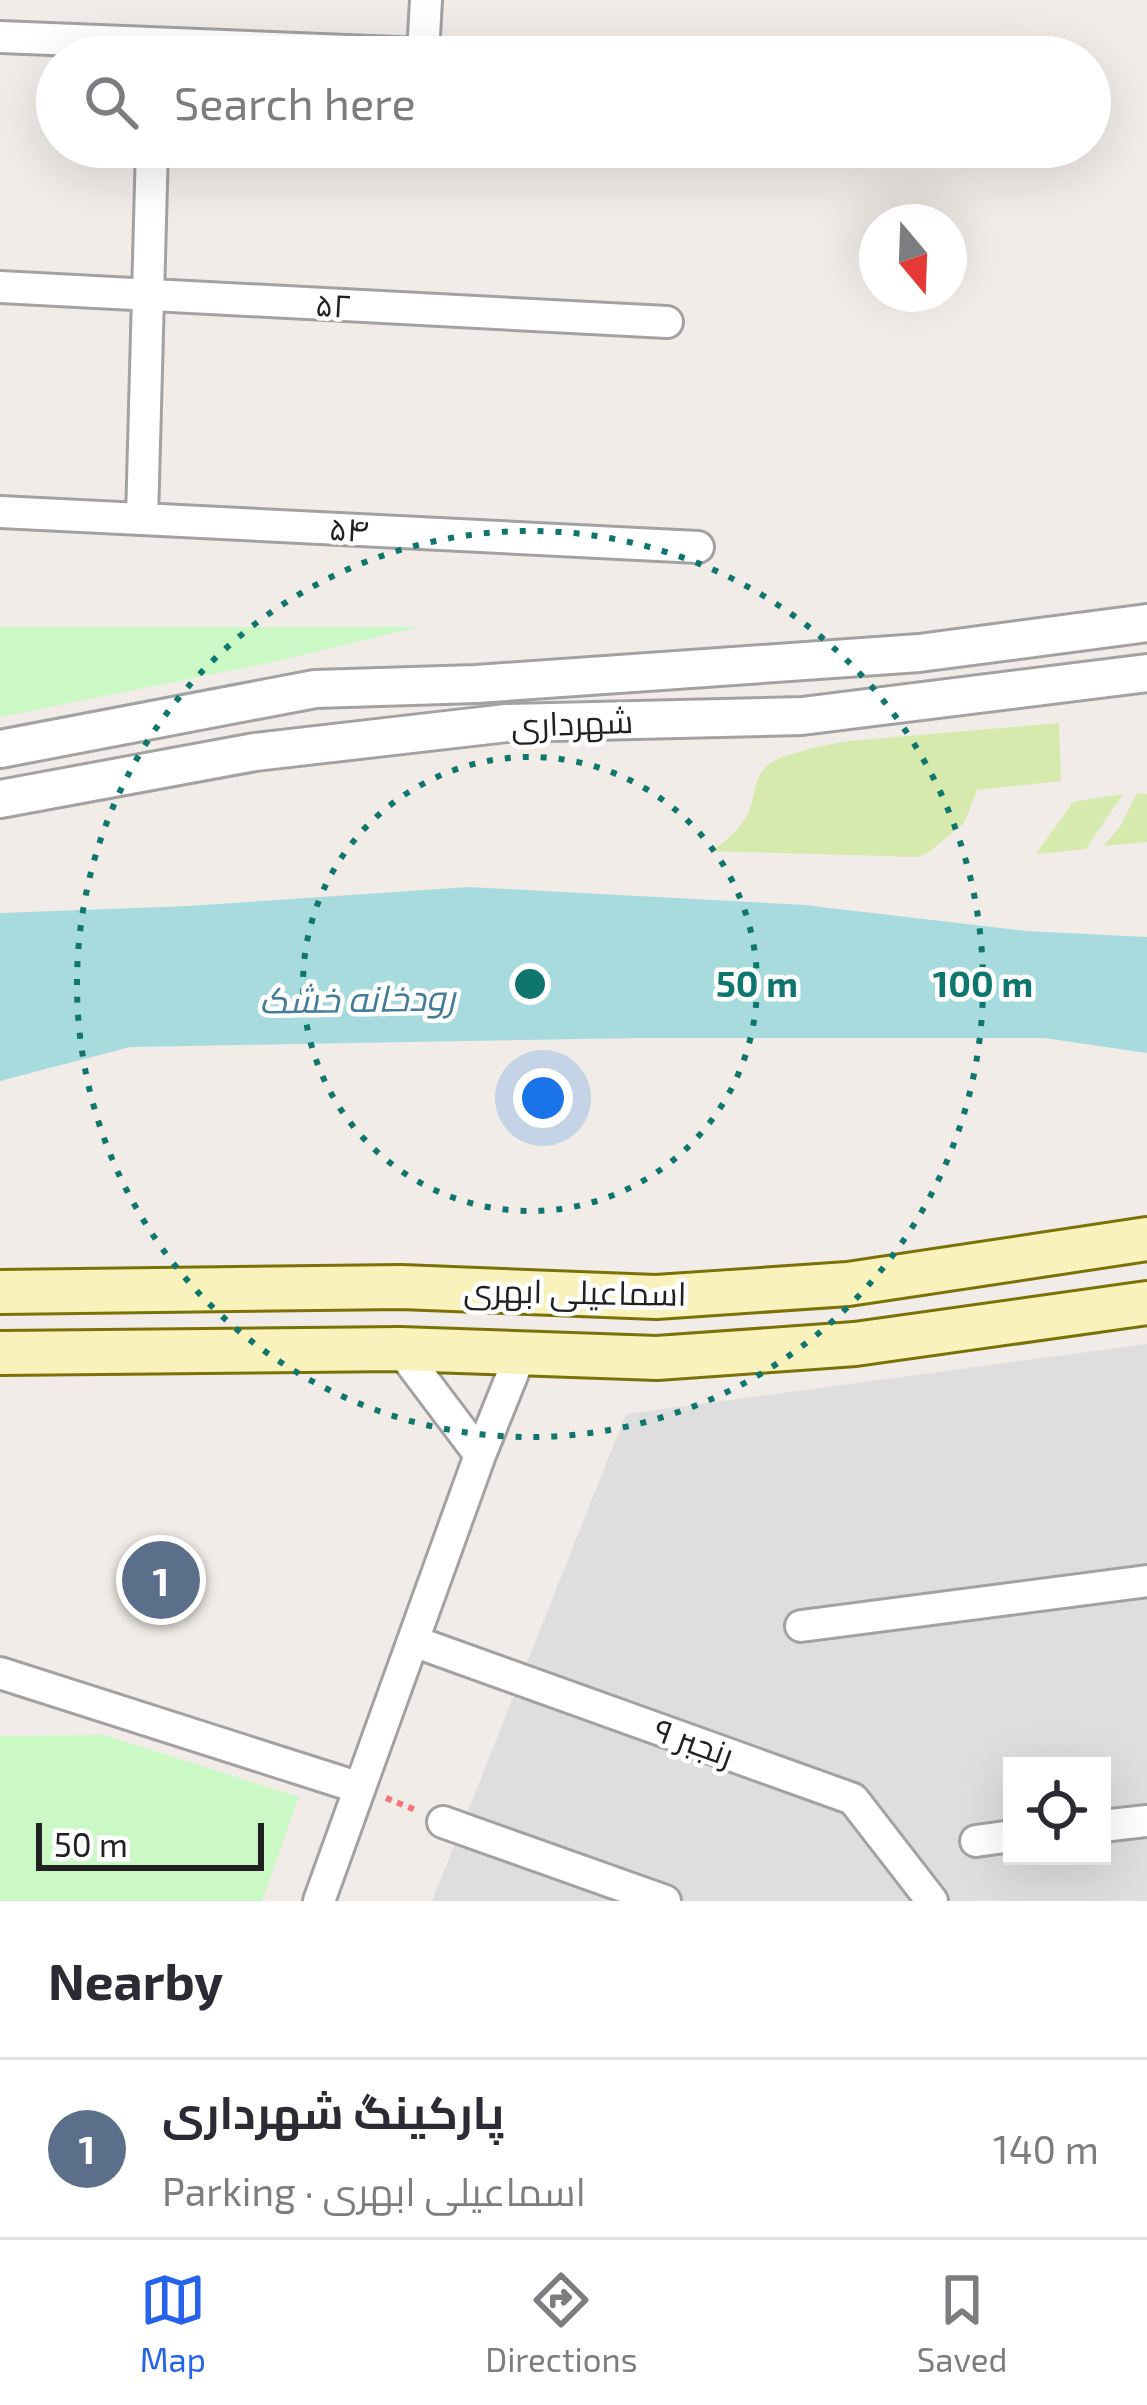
<!DOCTYPE html>
<meta charset="utf-8">
<style>
:root{--surface:#fff;--page:#f2f2f3;--text:#2b2b33;--muted:#7c7c81;--line:#e1e1e2;--accent:#2563eb}
body{margin:0;font-family:"Exo 2",Cairo,sans-serif;background:var(--page);color:var(--text)}
.controls{position:absolute;right:36px;bottom:36px;display:grid;overflow:hidden;border-radius:0px;box-shadow:0 12px 48px #0002}
.controls button{width:108px;height:108px;display:grid;place-items:center;padding:0;border:0;border-bottom:3px solid var(--line);background:var(--surface);color:var(--text);font:60px sans-serif}
.compass{position:absolute;left:859px;top:204px;width:108px;height:108px;border-radius:50%;background:var(--surface);box-shadow:0 12px 48px #0002;rotate:161deg}
.scale{position:absolute;left:36px;bottom:30px;width:228px;box-sizing:border-box;padding-left:12px;border:6px solid #212121;border-top:0;font-size:33px;line-height:42px;white-space:nowrap;color:#212121;-webkit-text-stroke:9px #fff;paint-order:stroke}
.you{position:absolute;left:543px;top:1098px;width:42px;height:42px;margin:-30px;border:9px solid #fff;border-radius:50%;background:#1a73e8;box-shadow:0 0 0 18px #1a73e833}
.badge{display:grid;place-items:center;width:78px;height:78px;border-radius:50%;background:var(--accent);color:#fff;font-size:39px;font-weight:700}
.pin{position:absolute;translate:-50% -50%;border:6px solid #fff;box-shadow:0 3px 12px #0006}
.list{margin:0;padding:0;list-style:none}
h2{display:flex;justify-content:space-between;align-items:center;height:156px;margin:0;padding:0 48px;font-size:51px}
h2 small{font-size:39px;font-weight:400;color:var(--muted)}
.list li{display:grid;grid-template-columns:78px 1fr auto;gap:36px;align-items:center;box-sizing:border-box;height:180px;padding:0 48px;border-top:3px solid var(--line)}
.list b{display:block;font-size:45px;white-space:nowrap}
.list p{margin:0;font-size:39px;white-space:nowrap;color:var(--muted)}
.list em{font-size:39px;font-style:normal;color:var(--muted)}
.icon{flex:none;width:66px;height:66px;fill:none;stroke:currentColor;stroke-width:2;stroke-linecap:round;stroke-linejoin:round}
.map{position:relative;flex:none;width:1147px;height:1901px;overflow:hidden}
.search{position:absolute;background:var(--surface);box-shadow:0 12px 48px #0002;left:36px;right:36px;top:36px;height:132px;display:flex;align-items:center;gap:30px;box-sizing:border-box;padding:0 42px;border-radius:66px;color:var(--muted);font-size:45px}
.sheet{height:336px;background:var(--surface)}
nav{display:flex;justify-content:space-around;align-items:center;box-sizing:border-box;height:168px;border-top:3px solid var(--line);background:var(--surface);font-size:33px;color:var(--muted)}
nav a{display:grid;justify-items:center;gap:6px}
nav .on{color:var(--accent)}
.map>svg:first-child{display:block}
.residential{fill:#dfdede;fill-rule:evenodd}
.grass{fill:#d6eaae}
.park{fill:#caf9c6}
.water{fill:#a8dbde}
.lines{fill:none;stroke-linecap:round;stroke-linejoin:round}
.minor-casing{stroke:#a2a2a2;stroke-width:36}
.tertiary-casing{stroke:#a2a2a2;stroke-width:42}
.secondary-casing{stroke:#797206;stroke-width:48}
.path{stroke:#f97079;stroke-width:6;stroke-dasharray:6 6;stroke-linecap:butt}
.minor{stroke:#fff;stroke-width:30}
.tertiary{stroke:#fff;stroke-width:36}
.secondary{stroke:#f9f2bd;stroke-width:42}
.ring{fill:none;stroke:#0f766e;stroke-width:6;stroke-dasharray:6 12}
.labels{text-anchor:middle;stroke-width:9;stroke-linejoin:round;paint-order:stroke}
.street-label{font-size:33px;fill:#212121;stroke:#fff}
.water-label{font-size:36px;font-style:italic;fill:#437d99;stroke:#fff}
.centre{fill:#0f766e;stroke:#fff;stroke-width:6}
.ring-label{font-size:36px;text-anchor:middle;font-weight:bold;fill:#0f766e;stroke:#fff;stroke-width:9;stroke-linejoin:round;paint-order:stroke}
</style>
<div class="map">
<svg width="1147" height="1901" viewBox="0 0 1147 1901">
<rect width="100%" height="100%" fill="#f1ece7"/>
<!-- residential -->
<path class="residential" d="M1147,1344V1901H432L626,1414ZM1012,1766H1102V1856H1012Z"/>
<!-- grass -->
<path class="grass" d="M1059,723L1061,781L977,790L964,823L929,852L918,857L712,851C727,840 744,826 750,809C756,793 753,777 768,765C782,753 831,744 850,741Z
M1137,793L1147,794V842L1103,846L1120,827Z
M1123,794L1086,849L1036,854L1073,802Z"/>
<!-- park -->
<path class="park" d="M0,627H419L264,664L0,717Z
M104,1735L299,1797L262,1901H0V1736Z"/>
<!-- water -->
<path class="water" d="M469,887L804,905L1027,931L1147,937V1053L1044,1038H638L130,1047L0,1081V913L188,906Z"/>
<g class="lines">
<!-- minor casing -->
<g class="minor-casing">
<path id="minor" d="M0,37L423,54
M423,54L426,0
M0,287L667,322
M0,512L698,547
M142,519L152,147
M400,1349L480,1455
M801,1626L1147,1581
M413,1641L853,1799L932,1901
M0,1673L360,1788
M443,1822L665,1901
M1102,1826L1147,1821
M976,1841L1012,1836
M319,1901L480,1455L521,1353"/>
</g>
<!-- tertiary casing -->
<g class="tertiary-casing">
<path id="tertiary" d="M0,749L315,689L476,684L919,653L1147,623
M0,799L255,752L507,723L802,716L1147,673"/>
</g>
<!-- secondary casing -->
<g class="secondary-casing">
<path id="secondary" d="M0,1292L401,1287L656,1297L848,1284L1147,1239
M0,1353L400,1349L657,1358L855,1344L1147,1303"/>
</g>
<!-- path -->
<path class="path" d="M386,1798L418,1811"/>
<!-- minor -->
<use href="#minor" class="minor"/>
<!-- tertiary -->
<use href="#tertiary" class="tertiary"/>
<!-- secondary -->
<use href="#secondary" class="secondary"/>
</g>
<!-- distance rings -->
<g class="ring">
<circle cx="530" cy="984" r="227"/>
<circle cx="530" cy="984" r="453"/>
</g>
<g class="labels">
<!-- street labels -->
<g class="street-label">
<text transform="translate(333 305) rotate(3)" y="12">۵۲</text>
<text transform="translate(349 529) rotate(3)" y="12">۵۴</text>
<text transform="translate(572 723) rotate(-2)" y="12">شهرداری</text>
<text transform="translate(575 1292) rotate(1)" y="12">اسماعیلی ابهری</text>
<text transform="translate(694 1742) rotate(20)" y="12">رنجبر ۹</text>
</g>
<!-- water labels -->
<g class="water-label">
<text transform="translate(357 999) rotate(-1)" y="13">رودخانه خشک</text>
</g>
</g>
<circle cx="530" cy="984" r="18" class="centre"/>
<g class="ring-label">
<text x="757" y="997">50 m</text>
<text x="983" y="997">100 m</text>
</g>
</svg>
<div class="controls">
<button><svg class="icon" aria-label="locate" viewBox="0 0 24 24"><circle cx="12" cy="12" r="6"/><path d="M12 2v4M12 18v4M2 12h4M18 12h4"/></svg></button>
</div>
<svg class="compass" viewBox="-18 -18 36 36"><path d="M0-13l5 13h-10z" fill="#e53935"/><path d="M0 13l5-13h-10z" fill="#7c7c81"/></svg>
<div class="scale">50 m</div>
<div class="you"></div>
<div class="pin badge" style="left:161px;top:1580px;background:#5c6f8a">1</div>
<div class="search"><svg class="icon" aria-label="search" viewBox="0 0 24 24"><circle cx="10" cy="10" r="6"/><path d="M15 15l6 6"/></svg>Search here</div>
</div>
<section class="sheet">
<h2>Nearby<small></small></h2>
<ul class="list">
<li><span class="badge" style="background:#5c6f8a">1</span><div><b>پارکینگ شهرداری</b><p>Parking · اسماعیلی ابهری</p></div><em>140 m</em></li>
</ul>
</section>
<nav>
<a class="on"><svg class="icon" aria-label="map" viewBox="0 0 24 24"><path d="M3 6l6-2 6 2 6-2v14l-6 2-6-2-6 2zM9 4v14M15 6v14"/></svg>Map</a>
<a><svg class="icon" aria-label="directions" viewBox="0 0 24 24"><path d="M12 3l9 9-9 9-9-9zM9 14v-3h6M13 9l2 2-2 2"/></svg>Directions</a>
<a><svg class="icon" aria-label="saved" viewBox="0 0 24 24"><path d="M7 4h10v16l-5-4-5 4z"/></svg>Saved</a>
</nav>
